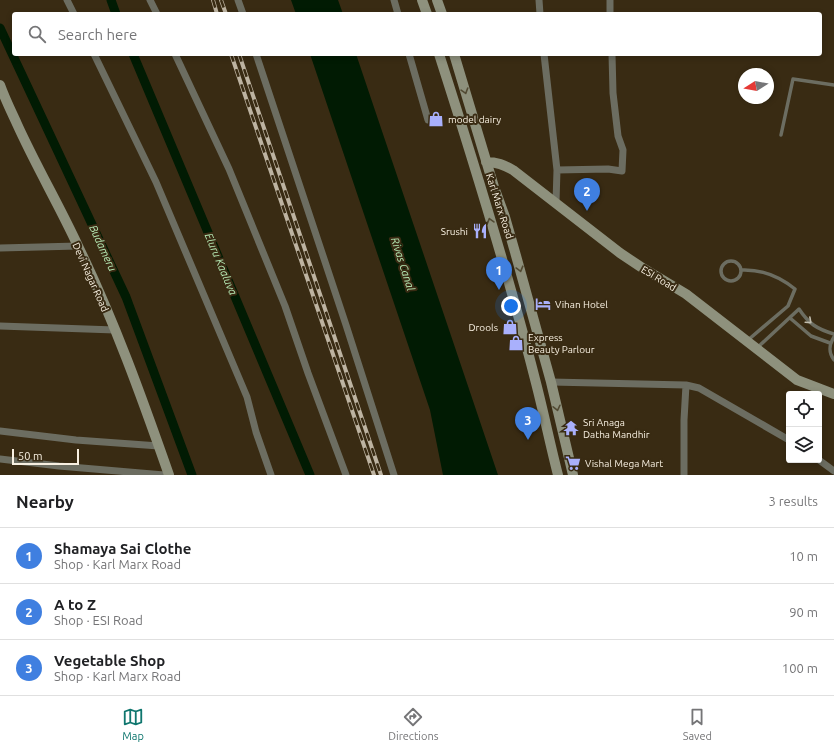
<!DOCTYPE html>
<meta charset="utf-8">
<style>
:root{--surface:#fff;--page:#f2f2f2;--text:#202124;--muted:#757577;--line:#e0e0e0;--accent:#0f766e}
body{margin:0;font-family:Ubuntu,sans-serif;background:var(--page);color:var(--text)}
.controls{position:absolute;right:12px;bottom:12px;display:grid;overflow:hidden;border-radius:4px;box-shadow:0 2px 6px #0003}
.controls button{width:36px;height:36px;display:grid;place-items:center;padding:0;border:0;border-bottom:1px solid var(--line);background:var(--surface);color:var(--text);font:20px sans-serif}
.compass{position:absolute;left:738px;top:68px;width:36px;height:36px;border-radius:50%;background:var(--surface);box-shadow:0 2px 6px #0003;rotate:259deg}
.scale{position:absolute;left:12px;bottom:10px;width:67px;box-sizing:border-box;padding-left:4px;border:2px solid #f8f0e1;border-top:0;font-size:11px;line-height:14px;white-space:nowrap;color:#f8f0e1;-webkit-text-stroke:3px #392b13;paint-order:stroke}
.you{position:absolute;left:511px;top:306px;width:14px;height:14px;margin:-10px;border:3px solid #fff;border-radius:50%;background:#1a73e8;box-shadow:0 0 0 6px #1a73e833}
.badge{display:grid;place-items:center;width:26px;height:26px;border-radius:50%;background:var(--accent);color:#fff;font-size:13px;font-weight:700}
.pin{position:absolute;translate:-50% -33px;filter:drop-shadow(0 1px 2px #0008)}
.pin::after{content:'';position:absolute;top:21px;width:14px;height:12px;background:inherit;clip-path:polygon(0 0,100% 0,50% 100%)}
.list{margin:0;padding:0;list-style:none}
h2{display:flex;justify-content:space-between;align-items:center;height:52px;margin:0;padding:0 16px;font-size:17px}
h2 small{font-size:13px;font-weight:400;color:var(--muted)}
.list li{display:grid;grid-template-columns:26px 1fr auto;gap:12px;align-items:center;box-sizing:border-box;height:56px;padding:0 16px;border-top:1px solid var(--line)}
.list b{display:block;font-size:15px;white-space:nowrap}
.list p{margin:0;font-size:13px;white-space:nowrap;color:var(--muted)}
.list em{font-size:13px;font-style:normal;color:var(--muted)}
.icon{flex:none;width:22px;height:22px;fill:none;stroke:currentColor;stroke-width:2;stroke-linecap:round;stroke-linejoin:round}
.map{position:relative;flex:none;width:834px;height:475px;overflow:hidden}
.search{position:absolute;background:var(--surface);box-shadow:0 2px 6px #0003;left:12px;right:12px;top:12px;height:44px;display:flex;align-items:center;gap:10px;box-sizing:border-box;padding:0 14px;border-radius:4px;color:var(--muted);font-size:15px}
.sheet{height:220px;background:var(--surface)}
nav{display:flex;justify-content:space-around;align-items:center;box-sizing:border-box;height:56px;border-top:1px solid var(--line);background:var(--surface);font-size:11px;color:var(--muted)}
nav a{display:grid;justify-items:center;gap:2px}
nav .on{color:var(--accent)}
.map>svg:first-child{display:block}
.water{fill:#011b03}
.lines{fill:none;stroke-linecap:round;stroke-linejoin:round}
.canal{stroke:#011b03;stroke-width:9}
.lane{stroke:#6c6d61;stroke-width:3.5}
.street{stroke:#6c6d61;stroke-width:7}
.secondary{stroke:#8e917d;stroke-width:10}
.rail-casing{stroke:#bdb3a1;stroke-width:4}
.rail{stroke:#392b13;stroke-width:2.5;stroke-dasharray:8;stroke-linecap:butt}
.oneway{stroke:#524a33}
.oneway2{stroke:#c0bcae}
.labels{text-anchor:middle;stroke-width:4;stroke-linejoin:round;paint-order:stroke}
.poi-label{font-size:10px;fill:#f8f0e1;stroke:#392b13;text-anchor:start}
.street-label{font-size:10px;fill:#f8f0e1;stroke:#392b13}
.water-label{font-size:11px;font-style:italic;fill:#b7ebb6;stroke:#392b13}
</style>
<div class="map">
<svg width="834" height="475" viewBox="0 0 834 475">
<rect width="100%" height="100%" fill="#392b13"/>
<!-- water -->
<path class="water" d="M291,0H338L343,14H296Z
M310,54H356L498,475H443L430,410Z"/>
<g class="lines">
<!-- canal -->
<path class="canal" d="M111,0L116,14
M0,28L126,297L192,475
M133,54L310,475"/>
<!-- lane -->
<path class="lane" d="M781,135L793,79L834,85
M721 271a10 10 0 1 1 20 0a10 10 0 1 1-20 0Z
M741,270C761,269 780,277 795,289L788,306L748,340
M790,318L811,336L830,343
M834,337C829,345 828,352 834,360
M758,347L799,309C809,324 817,329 834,334"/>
<!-- street -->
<path class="street" d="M67,0L74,14
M150,0L157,14
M238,0L243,14
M394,0L398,14
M539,0L540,14
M610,0V14
M94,54L156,182L247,397L256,432L271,475
M175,54L229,169L285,306L308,373L346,475
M256,54L346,325L394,475
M409,54L428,120
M544,54L557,170L556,202
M557,170L608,169L622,171L623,150L618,136L613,93L612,54
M0,248L78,246
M0,326L115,330
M551,382L686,385L699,388L789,440
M0,431L76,440L159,446
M0,459L59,466L164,475
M819,460L834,471
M684,475V420L686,385"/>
<!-- secondary -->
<path class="secondary" d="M422,0L427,14
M437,0L442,14
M439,54C474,163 508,272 536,383C544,414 550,444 558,475
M454,54L494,187L505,217L515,252L551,382L573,475
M0,85C5,99 11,111 17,124C36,166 59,205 78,246C114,320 142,398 169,475
M486,162C497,162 504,165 513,170L620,253L641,267L686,294L797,380L834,394"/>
<!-- rail casing -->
<g class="rail-casing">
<path id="rail" d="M213,0L217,14
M221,0L226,14
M231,54L374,475
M239,54L381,475"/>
</g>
<!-- rail -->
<use href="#rail" class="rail"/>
</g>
<!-- one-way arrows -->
<defs><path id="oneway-chevron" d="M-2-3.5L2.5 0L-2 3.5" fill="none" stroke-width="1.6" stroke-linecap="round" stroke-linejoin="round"/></defs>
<g class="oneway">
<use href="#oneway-chevron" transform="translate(465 91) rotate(73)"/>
<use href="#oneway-chevron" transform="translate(490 221) rotate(-106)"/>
<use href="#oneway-chevron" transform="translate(520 269) rotate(75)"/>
<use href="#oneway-chevron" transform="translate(557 408) rotate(77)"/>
</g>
<use class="oneway2" href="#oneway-chevron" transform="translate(809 321) rotate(42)"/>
<!-- icons -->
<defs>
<g id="shop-bare" transform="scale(1.2)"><path d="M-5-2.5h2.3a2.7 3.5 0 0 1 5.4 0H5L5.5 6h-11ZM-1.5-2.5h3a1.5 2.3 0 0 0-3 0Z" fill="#a9b0fc" stroke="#392b13" stroke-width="2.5" paint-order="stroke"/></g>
<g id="restaurant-bare" transform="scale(1.2)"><path d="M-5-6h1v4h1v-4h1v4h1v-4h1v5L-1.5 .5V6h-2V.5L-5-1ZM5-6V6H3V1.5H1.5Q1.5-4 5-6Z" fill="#a9b0fc" stroke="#392b13" stroke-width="2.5" paint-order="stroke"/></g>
<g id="hotel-bare" transform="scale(1.2)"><path d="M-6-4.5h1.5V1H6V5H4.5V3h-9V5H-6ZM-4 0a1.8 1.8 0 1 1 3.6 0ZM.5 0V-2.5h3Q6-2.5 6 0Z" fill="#a9b0fc" stroke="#392b13" stroke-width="2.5" paint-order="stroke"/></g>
<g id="temple-bare" transform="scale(1.2)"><path d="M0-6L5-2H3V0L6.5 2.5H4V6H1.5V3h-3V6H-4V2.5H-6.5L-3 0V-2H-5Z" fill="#a9b0fc" stroke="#392b13" stroke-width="2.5" paint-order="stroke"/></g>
<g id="supermarket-bare" transform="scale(1.2)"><path d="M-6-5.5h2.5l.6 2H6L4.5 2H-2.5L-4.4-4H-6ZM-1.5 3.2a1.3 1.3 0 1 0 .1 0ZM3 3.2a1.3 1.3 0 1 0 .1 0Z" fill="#a9b0fc" stroke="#392b13" stroke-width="2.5" paint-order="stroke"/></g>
</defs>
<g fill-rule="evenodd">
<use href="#shop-bare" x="436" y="119"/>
<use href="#restaurant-bare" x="480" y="231"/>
<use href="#hotel-bare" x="543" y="304"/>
<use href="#shop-bare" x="510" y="327"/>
<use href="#shop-bare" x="516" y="343"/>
<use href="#temple-bare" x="571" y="428"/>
<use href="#supermarket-bare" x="573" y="463"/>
</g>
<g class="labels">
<!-- poi labels -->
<g class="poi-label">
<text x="448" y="123">model dairy</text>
<text x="468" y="235" text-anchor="end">Srushi</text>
<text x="555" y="308">Vihan Hotel</text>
<text x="498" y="331" text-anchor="end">Drools</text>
<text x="528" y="341">Express<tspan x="528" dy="12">Beauty Parlour</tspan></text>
<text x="583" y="426">Sri Anaga<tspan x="583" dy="12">Datha Mandhir</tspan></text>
<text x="585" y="467">Vishal Mega Mart</text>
</g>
<!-- street labels -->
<g class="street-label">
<text transform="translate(500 206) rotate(72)" y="4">Karl Marx Road</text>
<text transform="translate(91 277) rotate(66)" y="4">Devi Nagar Road</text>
<text transform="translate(659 278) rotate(31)" y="4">ESI Road</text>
</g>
<!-- water labels -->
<g class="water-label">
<text transform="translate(103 248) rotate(65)" y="4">Budameru</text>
<text transform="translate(221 264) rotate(67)" y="4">Eluru Kaaluva</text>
<text transform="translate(403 264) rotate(72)" y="4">Rivas Canal</text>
</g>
</g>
</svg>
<div class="controls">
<button><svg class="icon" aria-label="locate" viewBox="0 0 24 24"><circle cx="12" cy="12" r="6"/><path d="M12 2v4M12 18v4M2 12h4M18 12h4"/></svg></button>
<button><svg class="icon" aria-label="layers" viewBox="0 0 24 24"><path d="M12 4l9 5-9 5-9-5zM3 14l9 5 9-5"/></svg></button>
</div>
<svg class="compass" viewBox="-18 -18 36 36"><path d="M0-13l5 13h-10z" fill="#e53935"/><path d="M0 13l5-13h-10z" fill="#757577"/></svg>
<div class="scale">50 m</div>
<div class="you"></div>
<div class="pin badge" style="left:499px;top:290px;background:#3f7fe0">1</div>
<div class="pin badge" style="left:587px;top:211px;background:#3f7fe0">2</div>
<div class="pin badge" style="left:528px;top:440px;background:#3f7fe0">3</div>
<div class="search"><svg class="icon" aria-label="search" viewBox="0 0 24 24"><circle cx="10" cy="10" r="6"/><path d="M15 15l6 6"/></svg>Search here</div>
</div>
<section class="sheet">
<h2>Nearby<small>3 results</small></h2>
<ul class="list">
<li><span class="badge" style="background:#3f7fe0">1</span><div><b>Shamaya Sai Clothe</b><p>Shop · Karl Marx Road</p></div><em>10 m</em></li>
<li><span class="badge" style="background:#3f7fe0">2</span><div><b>A to Z</b><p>Shop · ESI Road</p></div><em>90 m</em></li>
<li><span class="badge" style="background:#3f7fe0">3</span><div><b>Vegetable Shop</b><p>Shop · Karl Marx Road</p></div><em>100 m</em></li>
</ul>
</section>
<nav>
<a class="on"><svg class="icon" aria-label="map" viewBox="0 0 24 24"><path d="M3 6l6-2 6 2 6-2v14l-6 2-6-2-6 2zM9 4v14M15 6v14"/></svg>Map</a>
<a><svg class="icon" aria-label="directions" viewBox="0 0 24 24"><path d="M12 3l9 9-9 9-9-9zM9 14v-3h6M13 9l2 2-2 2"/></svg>Directions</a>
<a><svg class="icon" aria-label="saved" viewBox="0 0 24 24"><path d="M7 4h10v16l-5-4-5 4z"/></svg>Saved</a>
</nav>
